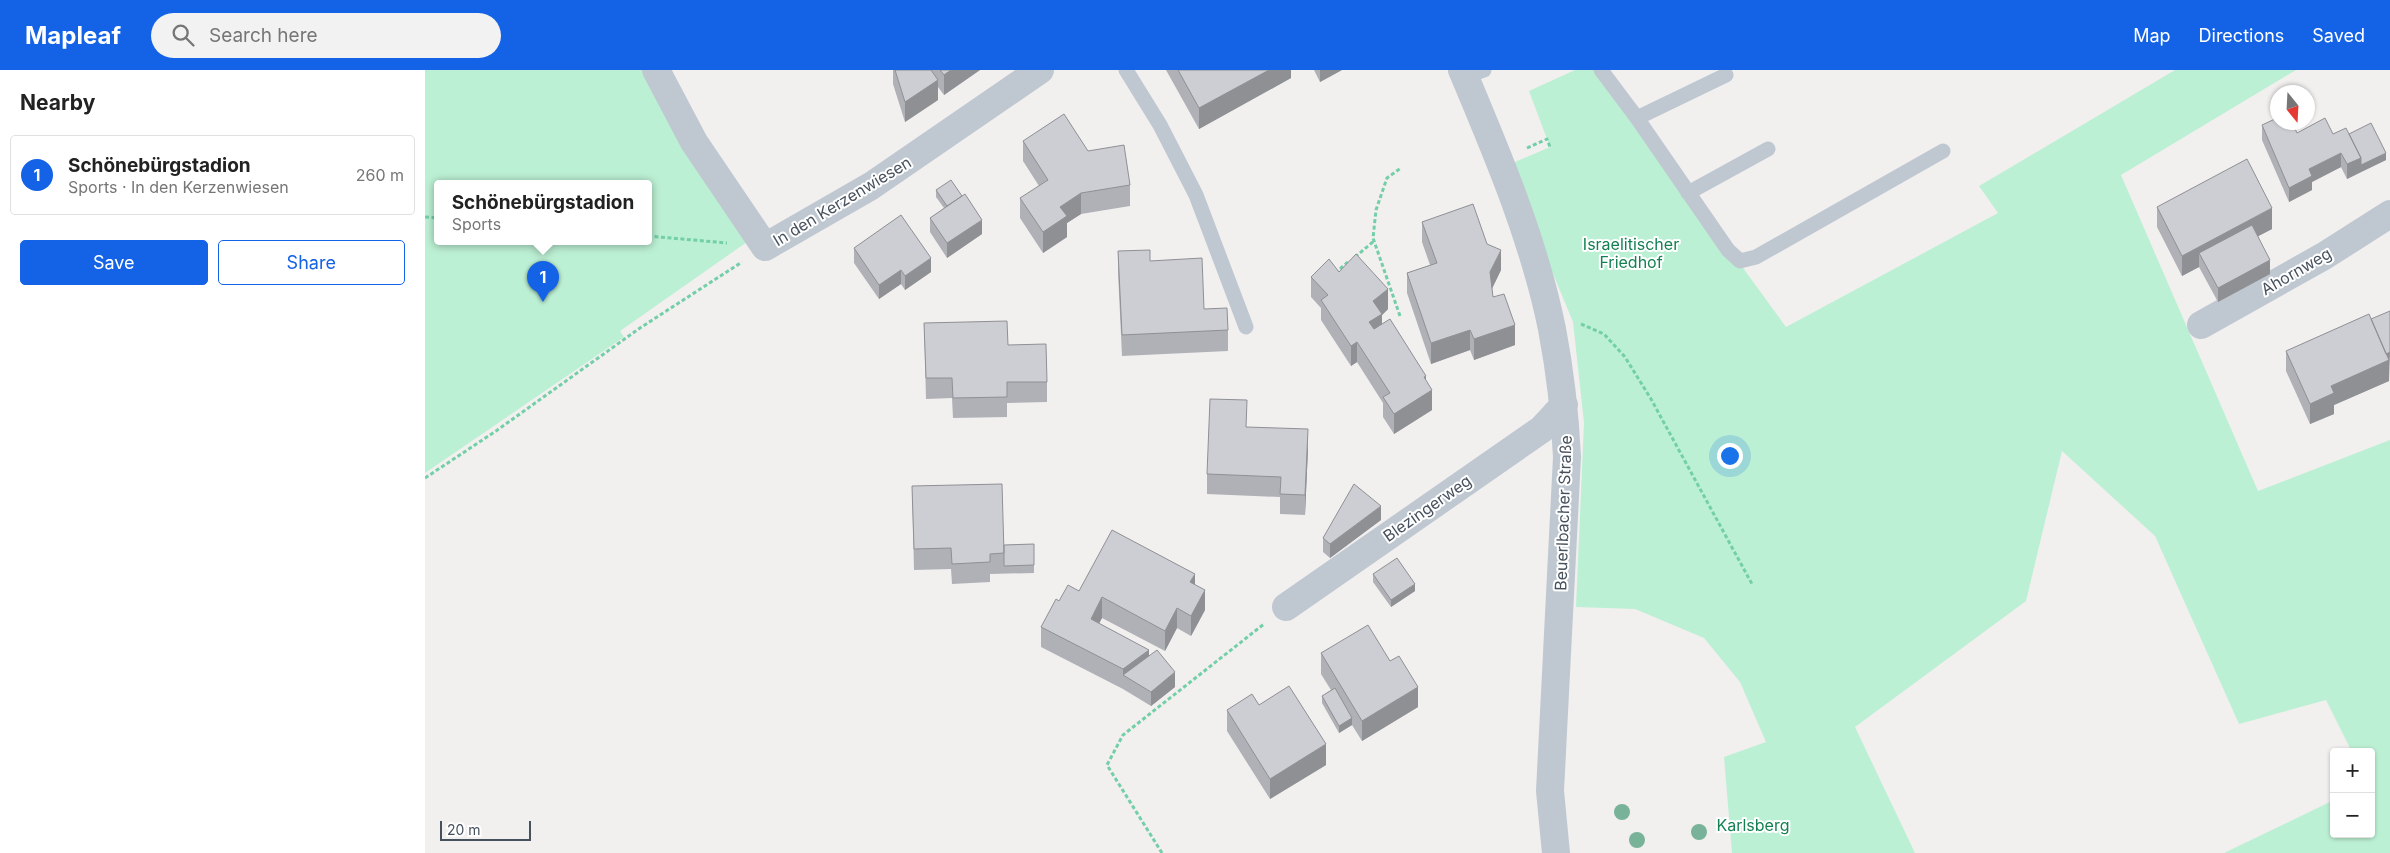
<!DOCTYPE html>
<meta charset="utf-8">
<style>
:root{--surface:#fff;--page:#f2f2f2;--text:#222;--muted:#767676;--line:#e0e0e0;--accent:#1463e7}
body{margin:0;font-family:Inter,sans-serif;background:var(--page);color:var(--text)}
.controls{position:absolute;right:15px;bottom:15px;display:grid;overflow:hidden;border-radius:5px;box-shadow:0 1px 4px #0004}
.controls button{width:45px;height:45px;display:grid;place-items:center;padding:0;border:0;border-bottom:1px solid var(--line);background:var(--surface);color:var(--text);font:25px sans-serif}
.compass{position:absolute;left:1845px;top:15px;width:45px;height:45px;border-radius:50%;background:var(--surface);box-shadow:0 1px 4px #0004;rotate:162deg}
.scale{position:absolute;left:15px;bottom:12px;width:91px;box-sizing:border-box;padding-left:5px;border:2px solid #47515d;border-top:0;font-size:14px;line-height:18px;white-space:nowrap;color:#47515d;-webkit-text-stroke:4px #fff;paint-order:stroke}
.you{position:absolute;left:1304px;top:385px;width:18px;height:18px;margin:-12px;border:4px solid #fff;border-radius:50%;background:#1a73e8;box-shadow:0 0 0 8px #1a73e833}
.badge{display:grid;place-items:center;width:32px;height:32px;border-radius:50%;background:var(--accent);color:#fff;font-size:16px;font-weight:700}
.pin{position:absolute;translate:-50% -41px;filter:drop-shadow(0 1px 2px #0008)}
.pin::after{content:'';position:absolute;top:26px;width:18px;height:15px;background:inherit;clip-path:polygon(0 0,100% 0,50% 100%)}
.popup{position:absolute;left:9px;top:110px;width:218px;height:65px;box-sizing:border-box;display:grid;place-content:center;border-radius:5px;background:var(--surface);filter:drop-shadow(0 1px 4px #0005);font-size:16px;white-space:nowrap;color:var(--muted)}
.popup b{font-size:19px;color:var(--text)}
.popup::after{content:'';position:absolute;left:50%;top:100%;margin-left:-10px;border:10px solid transparent;border-top-color:var(--surface)}
.list{margin:0;padding:0;list-style:none}
h2{display:flex;justify-content:space-between;align-items:center;height:65px;margin:0;padding:0 20px;font-size:21px}
h2 small{font-size:16px;font-weight:400;color:var(--muted)}
.list li{display:grid;grid-template-columns:32px 1fr auto;gap:15px;align-items:center;box-sizing:border-box;height:80px;margin:0 10px 10px;padding:0 10px;border:1px solid var(--line);border-radius:5px}
.list b{display:block;font-size:19px;white-space:nowrap}
.list p{margin:0;font-size:16px;white-space:nowrap;color:var(--muted)}
.list em{font-size:16px;font-style:normal;color:var(--muted)}
.actions{display:flex;gap:10px;padding:15px 20px}
.actions a{flex:1;padding:11px 0;border:1px solid var(--accent);border-radius:5px;text-align:center;font-size:18px;color:var(--accent)}
.actions .main{background:var(--accent);color:#fff}
.icon{flex:none;width:28px;height:28px;fill:none;stroke:currentColor;stroke-width:2;stroke-linecap:round;stroke-linejoin:round}
.map{position:relative;flex:none;width:1965px;height:783px;overflow:hidden}
header{display:flex;align-items:center;gap:30px;box-sizing:border-box;height:70px;padding:0 25px;background:var(--accent);color:#fff}
header strong{font-size:24px}
nav{display:flex;gap:28px;margin-inline-start:auto;font-size:18px}
.search{width:350px;height:45px;background:var(--page);display:flex;align-items:center;gap:12px;box-sizing:border-box;padding:0 18px;border-radius:28px;color:var(--muted);font-size:19px}
main{display:flex}
aside{flex:1;background:var(--surface)}
.map>svg:first-child{display:block}
.green{fill:#bcf0d4;fill-rule:evenodd}
.lines{fill:none;stroke-linecap:round;stroke-linejoin:round}
.path{stroke:#73cfa8;stroke-width:3;stroke-dasharray:4 2.5;stroke-linecap:butt}
.lane{stroke:#bfc8d1;stroke-width:15}
.street{stroke:#bfc8d1;stroke-width:28}
.tree{fill:#78b299}
.wall{fill:#afb1b6}
.shaded-wall{fill:#8f9094}
.building{fill:#ccced4;stroke:#8f9094}
.labels{text-anchor:middle;stroke-width:4;stroke-linejoin:round;paint-order:stroke}
.street-label{font-size:16px;fill:#47515d;stroke:#fff}
.park-label{font-size:16px;fill:#158152;stroke:#fff}
</style>
<header>
<strong>Mapleaf</strong>
<div class="search"><svg class="icon" aria-label="search" viewBox="0 0 24 24"><circle cx="10" cy="10" r="6"/><path d="M15 15l6 6"/></svg>Search here</div>
<nav><a>Map</a><a>Directions</a><a>Saved</a></nav>
</header>
<main>
<aside>
<h2>Nearby<small></small></h2>
<ul class="list">
<li><span class="badge">1</span><div><b>Schönebürgstadion</b><p>Sports · In den Kerzenwiesen</p></div><em>260 m</em></li>
</ul>
<div class="actions"><a class="main">Save</a><a>Share</a></div>
</aside>
<div class="map">
<svg width="1965" height="783" viewBox="0 0 1965 783">
<rect width="100%" height="100%" fill="#f2efef"/>
<!-- green -->
<path class="green" d="M0,0H243L322,172L195,261L199,267L0,403ZM13,113H223V171H13Z
M1150,0H1174L1361,257L1573,143L1554,116L1750,0H1871L1696,105L1833,421L1965,370V783H1799L1909,730V764H1946V682H1927L1901,630L1814,654L1730,466L1637,381L1601,531L1430,657L1490,783H1307L1299,687L1341,672L1315,612L1279,568L1210,539L1151,537L1159,353L1148,252L1083,95L1125,77L1104,21Z"/>
<g class="lines">
<!-- path -->
<path class="path" d="M1102,78L1122,69L1125,77
M0,147L13,148
M223,166L302,173
M930,187L949,171
M910,203L923,192
M975,246L948,168L951,140L962,108L976,98
M1156,254L1179,264L1200,287L1226,329L1327,514
M0,408L71,361L215,258L317,192
M737,783L682,695L698,665L839,554"/>
<!-- lane -->
<path class="lane" d="M701,0L735,55L771,125L821,257
M1176,0L1212,48L1303,180L1315,191L1331,187L1518,81
M1040,7L1059,0
M1212,48L1301,5
M1263,123L1343,79"/>
<!-- street -->
<path class="street" d="M231,0L269,72L340,177L446,116L615,0
M1037,0C1072,83 1109,170 1127,259C1135,301 1140,344 1142,387L1125,721L1131,783
M1776,255L1899,186L1965,144
M861,537L1117,359L1139,335"/>
</g>
<!-- trees -->
<g class="tree">
<circle cx="1197" cy="742" r="8"/>
<circle cx="1274" cy="762" r="8"/>
<circle cx="1212" cy="770" r="8"/>
</g>
<!-- wall -->
<path class="wall" d="M468,0H555L519,25L513,17V30L480,52L468,14Z
M741,0H866V8L774,59Z
M889,0H917L895,12Z
M1837,55L1872,63L1908,64H1924L1961,90L1922,109L1916,97L1887,112V120L1864,132L1837,70Z
M598,71L663,81L705,115V136L656,144L642,153V167L618,183L595,148V128L614,116L598,91Z
M511,120L557,164L522,188L505,162V148L519,138L511,127Z
M1732,137L1847,159L1833,166L1845,204L1793,232L1774,197L1757,206L1732,157Z
M997,152L1062,174L1076,200L1067,218L1068,227L1090,275L1049,290L1045,280L1006,294L982,223V203L1005,195L997,172Z
M429,178L506,202L480,220L476,214L454,229L429,193Z
M693,181L725,191L803,260V281L697,286L693,202Z
M914,202L963,239L957,245V254L1001,310L1007,340L969,364L958,347V333L932,292L926,296L896,250V238L886,227V207Z
M499,253L583,275L622,312V332L582,333V347L528,348L527,328L501,329Z
M1861,281L1964,297V311L1909,335V344L1885,354L1861,301Z
M822,357L883,379L880,445L855,444V427L782,424V404Z
M487,416L579,475L609,474V503L565,504V512L527,514L526,499L489,500Z
M956,450L905,488L898,482V468Z
M948,504L990,521L966,537L948,512Z
M770,515L780,540L766,566L752,558L740,581L677,548L674,553L724,586L750,617L726,636L698,619L616,577V557L634,531L654,521Z
M896,583L993,637L937,671L927,655L914,663L897,633V626L906,620L896,604Z
M834,635L901,695L845,729L802,661V640Z"/>
<!-- shaded-wall -->
<path class="shaded-wall" d="M526,0H555L519,25V5Z
M844,0H866V8L774,59V38Z
M895,0H917L895,12Z
M513,10V30L480,52V32Z
M1916,83V97L1887,112V120L1864,132V118L1884,99Z
M1961,83V90L1936,102V95Z
M1936,88V102L1922,109V94Z
M656,123V144L642,153V167L618,183V162L635,137Z
M1847,138V159L1780,194L1774,183V197L1757,206V186Z
M557,150V164L522,188V173Z
M1076,180V200L1065,223V202Z
M506,188V202L480,220V206Z
M1845,190V204L1793,232V218Z
M476,200V214L454,229V215Z
M963,219V239L957,245V264L944,272V252L948,231Z
M1090,255V275L1049,290V269Z
M1045,260V280L1006,294V273Z
M932,272V292L926,296V276Z
M1965,282L1964,311L1909,335V344L1885,354V334L1906,316L1959,285Z
M1001,306V324L1007,320V340L969,364V344L999,307Z
M883,359V379L880,445V425Z
M956,436V450L905,488V474Z
M770,504V524L765,512Z
M990,514V521L966,537V530Z
M780,520V540L766,566V546Z
M677,527V548L666,569V549Z
M752,538V558L740,581V561Z
M724,580V600L698,605V599Z
M750,602V617L726,636V622Z
M993,617V637L937,671V651Z
M927,648V655L914,663V656Z
M901,674V695L845,729V709Z"/>
<!-- building -->
<path class="building" d="M470,0H506L513,10L480,32Z
M515,0H526L519,5Z
M753,0H844L774,38Z
M639,44L663,81L699,75L705,115L656,123L635,137L642,146L618,162L595,128L623,110L598,71Z
M1852,48V52H1867L1872,63L1900,48L1908,64L1921,58L1936,88L1922,94L1916,83L1884,99L1887,106L1864,118L1837,55Z
M1946,53L1961,83L1936,95V88L1924,64Z
M1822,89L1847,138L1757,186L1732,137Z
M526,110L537,126L522,136L511,120Z
M540,124L557,150L522,173L505,148Z
M1048,134L1062,174L1076,180L1065,202L1068,227L1079,224L1090,255L1049,269L1045,260L1006,273L982,203L1012,193L997,152Z
M476,145L506,188L480,206L476,200L454,215L429,178Z
M1827,155L1845,190L1793,218L1774,183Z
M725,180V191L777,188L779,239L802,238L803,260L697,265L693,181Z
M931,184L963,219L948,231L957,244L944,252L949,259L965,249L1001,306L999,307L1007,320L969,344L958,327L965,323L932,272L926,276L896,230L903,225L886,207L904,189L914,202Z
M1965,241V282L1961,284L1946,249Z
M1944,244L1964,290L1906,316L1909,323L1885,334L1861,281Z
M582,251L583,275L621,274L622,312H582V327L528,328L527,308H501L499,253Z
M785,329L822,330L821,357L883,359L880,425L855,424L856,407L782,404Z
M577,414L579,483L565,484V492L527,494L526,478L489,479L487,416Z
M929,414L956,436L905,474L898,468Z
M687,460L770,504L765,512L780,520L766,546L752,538L740,561L677,527L666,549L724,580L698,599L616,557L631,529L634,531L643,515L654,521Z
M609,474V495L579,496V475Z
M972,488L990,514L966,530L948,504Z
M943,555L965,591L974,586L993,617L937,651L896,583Z
M732,580L750,602L726,622L698,605Z
M864,616L901,674L845,709L802,640L827,624L834,635Z
M910,618L927,648L914,656L897,626Z"/>
<g class="labels">
<!-- street labels -->
<g class="street-label">
<text transform="translate(417 131) rotate(-31)" y="6">In den Kerzenwiesen</text>
<text transform="translate(1871 201) rotate(-30)" y="6">Ahornweg</text>
<text transform="translate(1002 438) rotate(-35)" y="6">Blezingerweg</text>
<text transform="translate(1138 443) rotate(-88)" y="6">Beuerlbacher Straße</text>
</g>
<!-- park labels -->
<g class="park-label">
<text x="1206" y="180">Israelitischer<tspan x="1206" dy="18">Friedhof</tspan></text>
<text x="1328" y="761">Karlsberg</text>
</g>
</g>
</svg>
<div class="controls">
<button>+</button>
<button>−</button>
</div>
<svg class="compass" viewBox="-18 -18 36 36"><path d="M0-13l5 13h-10z" fill="#e53935"/><path d="M0 13l5-13h-10z" fill="#767676"/></svg>
<div class="scale">20 m</div>
<div class="you"></div>
<div class="pin badge" style="left:118px;top:232px">1</div>
<div class="popup"><b>Schönebürgstadion</b>Sports</div>
</div>
</main>
